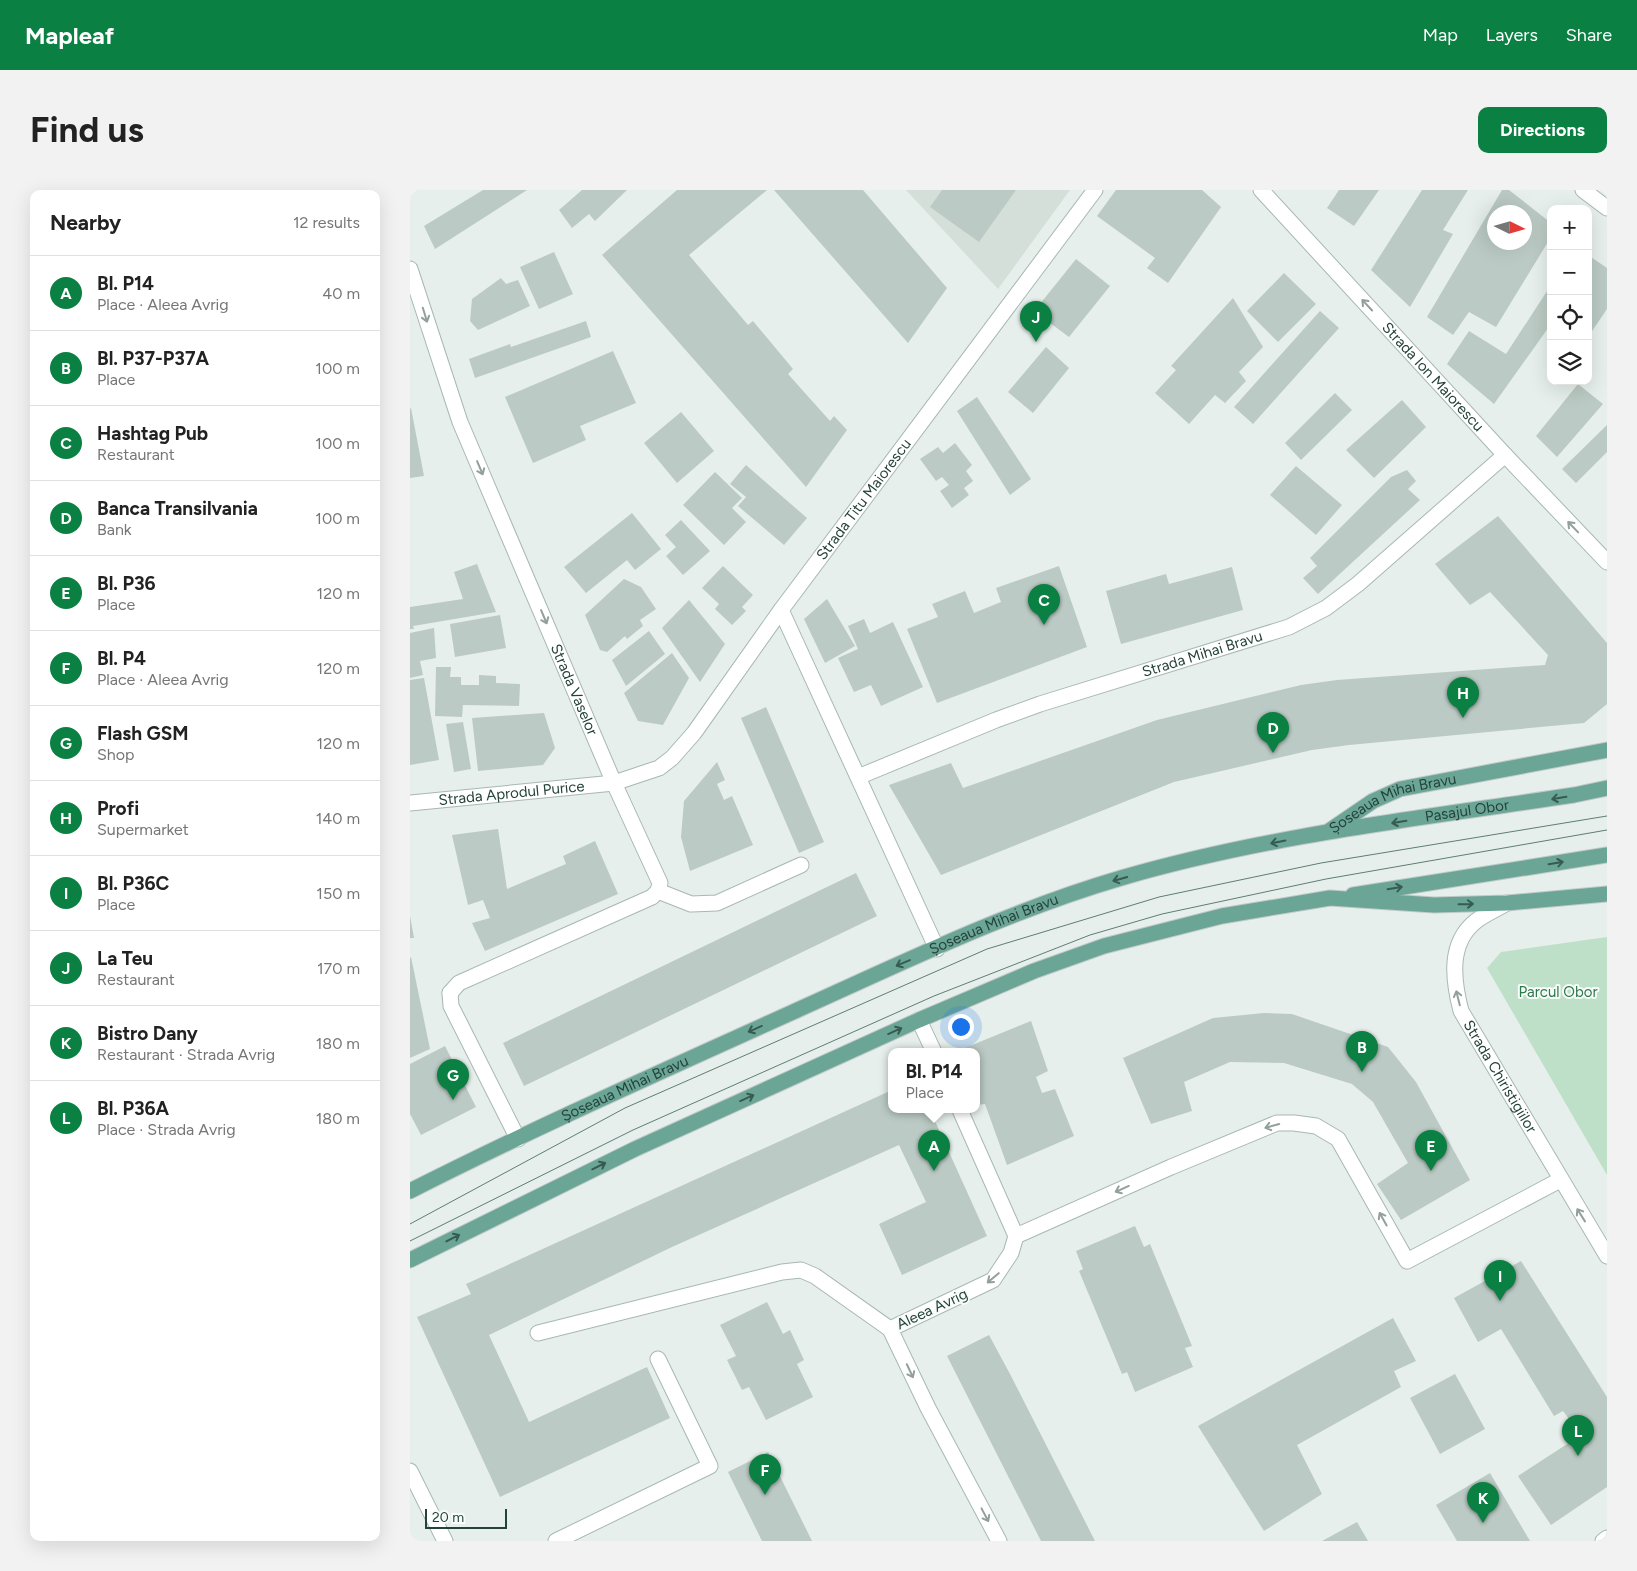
<!DOCTYPE html>
<meta charset="utf-8">
<style>
:root{--surface:#fff;--page:#f2f2f2;--text:#222;--muted:#767676;--line:#e0e0e0;--accent:#0b8043}
body{margin:0;font-family:Figtree,sans-serif;background:var(--page);color:var(--text)}
.controls{position:absolute;right:15px;top:15px;display:grid;overflow:hidden;border-radius:10px;box-shadow:0 5px 20px #0002}
.controls button{width:45px;height:45px;display:grid;place-items:center;padding:0;border:0;border-bottom:1px solid var(--line);background:var(--surface);color:var(--text);font:25px sans-serif}
.compass{position:absolute;left:1077px;top:15px;width:45px;height:45px;border-radius:50%;background:var(--surface);box-shadow:0 5px 20px #0002;rotate:95deg}
.scale{position:absolute;left:15px;bottom:12px;width:82px;box-sizing:border-box;padding-left:5px;border:2px solid #24423a;border-top:0;font-size:14px;line-height:18px;white-space:nowrap;color:#24423a;-webkit-text-stroke:4px #f7fbf9;paint-order:stroke}
.you{position:absolute;left:550px;top:836px;width:18px;height:18px;margin:-12px;border:4px solid #fff;border-radius:50%;background:#1a73e8;box-shadow:0 0 0 8px #1a73e833}
.badge{display:grid;place-items:center;width:32px;height:32px;border-radius:50%;background:var(--accent);color:#fff;font-size:16px;font-weight:700}
.pin{position:absolute;translate:-50% -41px;filter:drop-shadow(0 1px 2px #0008)}
.pin::after{content:'';position:absolute;top:26px;width:18px;height:15px;background:inherit;clip-path:polygon(0 0,100% 0,50% 100%)}
.popup{position:absolute;left:478px;top:858px;width:92px;height:65px;box-sizing:border-box;display:grid;place-content:center;border-radius:10px;background:var(--surface);filter:drop-shadow(0 1px 4px #0005);font-size:16px;white-space:nowrap;color:var(--muted)}
.popup b{font-size:19px;color:var(--text)}
.popup::after{content:'';position:absolute;left:50%;top:100%;margin-left:-10px;border:10px solid transparent;border-top-color:var(--surface)}
.list{margin:0;padding:0;list-style:none}
h2{display:flex;justify-content:space-between;align-items:center;height:65px;margin:0;padding:0 20px;font-size:21px}
h2 small{font-size:16px;font-weight:400;color:var(--muted)}
.list li{display:grid;grid-template-columns:32px 1fr auto;gap:15px;align-items:center;box-sizing:border-box;height:75px;padding:0 20px;border-top:1px solid var(--line)}
.list b{display:block;font-size:19px;white-space:nowrap}
.list p{margin:0;font-size:16px;white-space:nowrap;color:var(--muted)}
.list em{font-size:16px;font-style:normal;color:var(--muted)}
.icon{flex:none;width:28px;height:28px;fill:none;stroke:currentColor;stroke-width:2;stroke-linecap:round;stroke-linejoin:round}
.map{position:relative;flex:none;width:1197px;height:1351px;overflow:hidden;border-radius:10px}
header{display:flex;align-items:center;gap:30px;box-sizing:border-box;height:70px;padding:0 25px;background:var(--accent);color:#fff}
header strong{font-size:24px}
nav{display:flex;gap:28px;margin-inline-start:auto;font-size:18px}
.intro{display:flex;align-items:center;justify-content:space-between;box-sizing:border-box;height:120px;padding:0 30px}
h1{margin:0;font-size:35px}
.button{padding:12px 22px;border-radius:10px;background:var(--accent);color:#fff;font-size:18px;font-weight:700}
main{display:flex;gap:30px;padding:0 30px}
aside{flex:1;background:var(--surface);border-radius:10px;box-shadow:0 5px 20px #0002}
.map>svg:first-child{display:block}
.built{fill:#d4dfda}
.green{fill:#bfe0c8}
.building{fill:#bbcac4;fill-rule:evenodd}
.lines{fill:none;stroke-linecap:round;stroke-linejoin:round}
.lane-casing{stroke:#a8b8b2;stroke-width:17}
.street-casing{stroke:#a8b8b2;stroke-width:17}
.primary-casing{stroke:#c2cac8;stroke-width:17}
.lane{stroke:#fff;stroke-width:15}
.street{stroke:#fff;stroke-width:15}
.primary{stroke:#6aa596;stroke-width:15}
.tram{stroke:#5f7d75;stroke-width:1}
.oneway{stroke:#92a09c}
.oneway2{stroke:#365b51}
.labels{text-anchor:middle;stroke-width:4;stroke-linejoin:round;paint-order:stroke}
.street-label{font-size:15px;fill:#24423a;stroke:#f7fbf9}
.park-label{font-size:15px;fill:#2d7a4b;stroke:#f7fbf9}
</style>
<header>
<strong>Mapleaf</strong>
<nav><a>Map</a><a>Layers</a><a>Share</a></nav>
</header>
<div class="intro"><h1>Find us</h1><a class="button">Directions</a></div>
<main>
<aside>
<h2>Nearby<small>12 results</small></h2>
<ul class="list">
<li><span class="badge">A</span><div><b>Bl. P14</b><p>Place · Aleea Avrig</p></div><em>40 m</em></li>
<li><span class="badge">B</span><div><b>Bl. P37-P37A</b><p>Place</p></div><em>100 m</em></li>
<li><span class="badge">C</span><div><b>Hashtag Pub</b><p>Restaurant</p></div><em>100 m</em></li>
<li><span class="badge">D</span><div><b>Banca Transilvania</b><p>Bank</p></div><em>100 m</em></li>
<li><span class="badge">E</span><div><b>Bl. P36</b><p>Place</p></div><em>120 m</em></li>
<li><span class="badge">F</span><div><b>Bl. P4</b><p>Place · Aleea Avrig</p></div><em>120 m</em></li>
<li><span class="badge">G</span><div><b>Flash GSM</b><p>Shop</p></div><em>120 m</em></li>
<li><span class="badge">H</span><div><b>Profi</b><p>Supermarket</p></div><em>140 m</em></li>
<li><span class="badge">I</span><div><b>Bl. P36C</b><p>Place</p></div><em>150 m</em></li>
<li><span class="badge">J</span><div><b>La Teu</b><p>Restaurant</p></div><em>170 m</em></li>
<li><span class="badge">K</span><div><b>Bistro Dany</b><p>Restaurant · Strada Avrig</p></div><em>180 m</em></li>
<li><span class="badge">L</span><div><b>Bl. P36A</b><p>Place · Strada Avrig</p></div><em>180 m</em></li>
</ul>
</aside>
<div class="map">
<svg width="1197" height="1351" viewBox="0 0 1197 1351">
<rect width="100%" height="100%" fill="#e6efeb"/>
<!-- built -->
<path class="built" d="M496,0H660L588,99Z"/>
<!-- green -->
<path class="green" d="M1197,747V985L1077,778L1091,762Z"/>
<!-- building -->
<path class="building" d="M73,0H117L25,59L14,36Z
M172,0H217L185,31L179,24L162,38L149,20Z
M267,0H357L279,65L338,135L343,131L383,179L378,184L420,231L424,226L437,240L396,297L192,65Z
M364,0H453L537,98L498,153Z
M532,0H606L569,52L520,17Z
M706,0H792L811,17L758,93L737,78L745,68L687,26Z
M929,0H969L944,36L917,18Z
M1012,0H1058L1033,40L1043,44L1000,117L961,80Z
M1092,0H1099L1141,33V47L1086,137L1059,122L1043,145L1017,127ZM1084,22H1114V52H1084Z
M144,62L163,104L129,119L110,77Z
M1178,65L1197,78V119L1178,147Z
M666,69L700,96L659,147L640,133L637,136L622,124Z
M874,83L906,114L868,152L837,121Z
M91,88L96,94L108,90L120,116L68,140L60,131L62,109Z
M1141,95V134L1084,214L1037,174L1059,141L1096,164Z
M823,108L853,157L829,182L836,191L815,213L805,205L779,234L745,203L766,180L761,176Z
M910,121L929,138L843,234L824,217Z
M176,131L181,147L65,188L59,169L100,154L101,157Z
M636,157L659,178L623,223L598,202Z
M203,161L226,213L170,236L176,250L123,273L95,207Z
M1168,194L1193,214L1147,267L1126,246Z
M925,203L942,220L891,270L875,253Z
M567,207L621,289L600,305L547,221Z
M992,210L1016,237L964,288L936,260Z
M1,218L14,286L0,288V219Z
M271,222L304,261L267,293L234,253Z
M1197,235V262L1166,293L1152,279Z
M545,253L562,275L556,281L563,291L554,298L559,305L542,318L530,301L539,295L532,287L526,291L510,269L528,257L533,263Z
M336,275L397,328L374,355L328,316L336,307L320,294Z
M886,276L932,315L906,345L860,305Z
M997,280L1006,291L998,299L1010,310L908,404L893,388L907,376L900,368L981,287Z
M305,282L332,308L322,318L336,332L314,355L273,315Z
M222,323L251,359L225,380L217,370L176,403L154,377Z
M1088,326L1197,453V514L1174,533L939,555L902,560L764,592L531,685L479,595L541,573L553,598L747,530L891,495L927,490L1135,475L1138,465L1080,402L1060,415L1025,374Z
M271,330L300,361L273,385L256,366L266,357L255,345Z
M67,374L86,422L3,436L4,439H0V417L53,409L44,382Z
M313,376L343,405L332,417L336,421L322,435L305,419L309,414L292,398Z
M649,376L677,457L527,513L497,439L528,427L522,414L555,401L564,423L591,412L586,398Z
M822,377L833,420L711,454L696,401L756,384L759,394Z
M214,389L231,397L246,419L230,430L233,436L217,449L215,446L197,462L190,460L175,425Z
M417,409L445,456L415,473L394,429Z
M279,410L315,454L290,492L252,438Z
M90,425L96,458L45,467L40,434Z
M454,429L460,443L483,432L513,497L471,516L461,495L444,502L428,468L448,459L438,436Z
M24,438L26,468L10,471L13,485L0,488V443Z
M239,441L255,464L216,496L202,470Z
M262,463L279,488L253,535L228,531L214,503Z
M26,477H41L40,487H51V495H69V485L86,486V493L110,494L109,516L53,515L52,527L25,526Z
M14,488L29,570L0,575V490Z
M356,517L414,652L389,663L331,528Z
M134,523L145,558L133,575L68,581L62,528Z
M53,532L61,579L44,582L36,534Z
M307,572L315,590L307,594L314,610L322,606L343,655L280,681L271,647L274,611Z
M88,639L97,699L156,674L153,666L185,651L208,704L75,761L62,733L80,728L73,710L58,715L42,645Z
M446,683L467,726L114,896L93,853Z
M0,726L4,748H0Z
M1,767L20,859L0,868V768Z
M854,823L882,824L978,857L1006,892L1060,990L991,1030L967,994L998,973L963,912L942,894L874,873L820,872L774,892L782,921L741,934L713,868L803,828Z
M621,831L638,881L626,887L632,903L645,899L664,946L597,975L575,914L566,915V862H545Z
M35,856L66,917L11,945L0,924V874Z
M482,900V920H520L577,1046L492,1085L469,1034L516,1012L489,955L262,1057L79,1145L119,1232L237,1177L260,1228L90,1307L7,1127L61,1104L56,1094Z
M725,1036L734,1057L740,1054L782,1156L775,1158L783,1177L725,1202L717,1182L712,1184L669,1081L673,1079L666,1061Z
M1111,1071L1197,1207V1297L1141,1335L1108,1286L1171,1245L1153,1221L1144,1226L1091,1139L1068,1152L1044,1108Z
M357,1112L373,1144L380,1140L394,1170L387,1174L403,1207L356,1230L339,1197L332,1200L317,1170L326,1166L310,1135Z
M983,1128L1006,1171L984,1181L991,1197L887,1255L912,1304L854,1341L788,1236Z
M579,1145L600,1184L685,1351H631L537,1166Z
M1045,1184L1075,1239L1030,1264L1000,1208Z
M358,1262L402,1351H352L318,1282Z
M1080,1283L1120,1351H1047L1026,1315Z
M947,1332L958,1351H912Z"/>
<g class="lines">
<!-- lane casing -->
<g class="lane-casing">
<path id="lane" d="M248,701L281,714L307,713L391,675
M40,803L41,816L108,949
M606,1046L761,977L867,933H884L906,936L928,949L997,1071L1150,990
M128,1143L372,1082L391,1080L405,1086L480,1139
M146,1351L300,1276L248,1169"/>
</g>
<!-- street casing -->
<g class="street-casing">
<g id="street">
<path id="s1" d="M851,0L1095,265L1197,372"/>
<path d="M1173,0L1197,18"/>
<path id="s2" d="M0,79L50,232L204,593L250,693L248,701L242,707L49,793L40,803"/>
<path d="M371,420L527,759"/>
<path id="s3" d="M448,587L586,530L630,514L879,437L916,418L948,394L1095,265"/>
<path id="s4" d="M0,613L204,593L249,578L262,568L284,543L371,420L685,0"/>
<path id="s5" d="M1097,713C1087,719 1075,724 1066,731C1038,753 1043,790 1051,821L1197,1066"/>
<path d="M509,830L524,862"/>
<path d="M550,920L606,1046L601,1063L583,1090L480,1139L518,1218L589,1351"/>
<path d="M0,1281L35,1351"/>
<path d="M1193,1351L1197,1348"/>
</g>
</g>
<!-- primary casing -->
<g class="primary-casing">
<g id="primary">
<path id="s6" d="M919,641L963,611L990,599L1197,560"/>
<path d="M943,705L1197,665"/>
<path id="s7" d="M0,1001C126,937 255,880 383,822C490,774 598,721 711,688C858,645 1013,628 1164,605L1197,598"/>
<path d="M0,1070L225,959L509,830L624,781L694,756L812,726L920,708L1024,715L1097,713L1197,704"/>
</g>
</g>
<!-- lane -->
<use href="#lane" class="lane"/>
<!-- street -->
<use href="#street" class="street"/>
<!-- primary -->
<use href="#primary" class="primary"/>
<!-- tram -->
<path class="tram" d="M0,1034L215,918L577,759L749,707L911,673L1197,626
M0,1051L223,940L524,806L680,745L752,724L916,689L1197,640"/>
</g>
<!-- one-way arrows -->
<defs><path id="oneway-shaft" d="M-6 0H5M1.5-3L5.5 0L1.5 3" fill="none" stroke-width="1.6" stroke-linecap="round" stroke-linejoin="round" transform="scale(1.25)"/></defs>
<g class="oneway">
<use href="#oneway-shaft" transform="translate(957 115) rotate(-133)"/>
<use href="#oneway-shaft" transform="translate(15 125) rotate(73)"/>
<use href="#oneway-shaft" transform="translate(70 278) rotate(67)"/>
<use href="#oneway-shaft" transform="translate(1163 337) rotate(-134)"/>
<use href="#oneway-shaft" transform="translate(134 427) rotate(67)"/>
<use href="#oneway-shaft" transform="translate(1048 808) rotate(-104)"/>
<use href="#oneway-shaft" transform="translate(862 936) rotate(164)"/>
<use href="#oneway-shaft" transform="translate(712 999) rotate(156)"/>
<use href="#oneway-shaft" transform="translate(1171 1025) rotate(-122)"/>
<use href="#oneway-shaft" transform="translate(973 1029) rotate(-119)"/>
<use href="#oneway-shaft" transform="translate(583 1088) rotate(140)"/>
<use href="#oneway-shaft" transform="translate(500 1181) rotate(65)"/>
<use href="#oneway-shaft" transform="translate(575 1325) rotate(62)"/>
</g>
<g class="oneway2">
<use href="#oneway-shaft" transform="translate(1149 608) rotate(171)"/>
<use href="#oneway-shaft" transform="translate(989 632) rotate(171)"/>
<use href="#oneway-shaft" transform="translate(868 652) rotate(169)"/>
<use href="#oneway-shaft" transform="translate(1146 673) rotate(-9)"/>
<use href="#oneway-shaft" transform="translate(710 689) rotate(164)"/>
<use href="#oneway-shaft" transform="translate(985 698) rotate(-9)"/>
<use href="#oneway-shaft" transform="translate(1056 714) rotate(-1)"/>
<use href="#oneway-shaft" transform="translate(493 773) rotate(157)"/>
<use href="#oneway-shaft" transform="translate(345 839) rotate(156)"/>
<use href="#oneway-shaft" transform="translate(485 841) rotate(-24)"/>
<use href="#oneway-shaft" transform="translate(337 908) rotate(-24)"/>
<use href="#oneway-shaft" transform="translate(189 976) rotate(-26)"/>
<use href="#oneway-shaft" transform="translate(43 1048) rotate(-27)"/>
</g>
<g class="labels">
<!-- street labels -->
<g class="street-label">
<text dy="5" stroke="none"><textPath href="#s1" startOffset="254">Strada Ion Maiorescu</textPath></text>
<text dy="5" stroke="none"><textPath href="#s4" startOffset="591">Strada Titu Maiorescu</textPath></text>
<text dy="5" stroke="none"><textPath href="#s3" startOffset="366">Strada Mihai Bravu</textPath></text>
<text dy="5" stroke="none"><textPath href="#s2" startOffset="452">Strada Vaselor</textPath></text>
<text dy="5" stroke="none"><textPath href="#s4" startOffset="102">Strada Aprodul Purice</textPath></text>
<text dy="5" stroke="none"><textPath href="#s6" startOffset="71">Șoseaua Mihai Bravu</textPath></text>
<text dy="5" stroke="none"><textPath href="#s7" startOffset="1130">Pasajul Obor</textPath></text>
<text dy="5" stroke="none"><textPath href="#s7" startOffset="642">Șoseaua Mihai Bravu</textPath></text>
<text dy="5" stroke="none"><textPath href="#s5" startOffset="209">Strada Chiristigiilor</textPath></text>
<text dy="5" stroke="none"><textPath href="#s7" startOffset="238">Șoseaua Mihai Bravu</textPath></text>
<text transform="translate(522 1119) rotate(-25)" y="5">Aleea Avrig</text>
</g>
<!-- park labels -->
<g class="park-label">
<text x="1148" y="807">Parcul Obor</text>
</g>
</g>
</svg>
<div class="controls">
<button>+</button>
<button>−</button>
<button><svg class="icon" aria-label="locate" viewBox="0 0 24 24"><circle cx="12" cy="12" r="6"/><path d="M12 2v4M12 18v4M2 12h4M18 12h4"/></svg></button>
<button><svg class="icon" aria-label="layers" viewBox="0 0 24 24"><path d="M12 4l9 5-9 5-9-5zM3 14l9 5 9-5"/></svg></button>
</div>
<svg class="compass" viewBox="-18 -18 36 36"><path d="M0-13l5 13h-10z" fill="#e53935"/><path d="M0 13l5-13h-10z" fill="#767676"/></svg>
<div class="scale">20 m</div>
<div class="you"></div>
<div class="pin badge" style="left:524px;top:981px">A</div>
<div class="popup"><b>Bl. P14</b>Place</div>
<div class="pin badge" style="left:952px;top:882px">B</div>
<div class="pin badge" style="left:634px;top:435px">C</div>
<div class="pin badge" style="left:863px;top:563px">D</div>
<div class="pin badge" style="left:1021px;top:981px">E</div>
<div class="pin badge" style="left:355px;top:1305px">F</div>
<div class="pin badge" style="left:43px;top:910px">G</div>
<div class="pin badge" style="left:1053px;top:528px">H</div>
<div class="pin badge" style="left:1090px;top:1111px">I</div>
<div class="pin badge" style="left:626px;top:152px">J</div>
<div class="pin badge" style="left:1073px;top:1333px">K</div>
<div class="pin badge" style="left:1168px;top:1266px">L</div>
</div>
</main>
